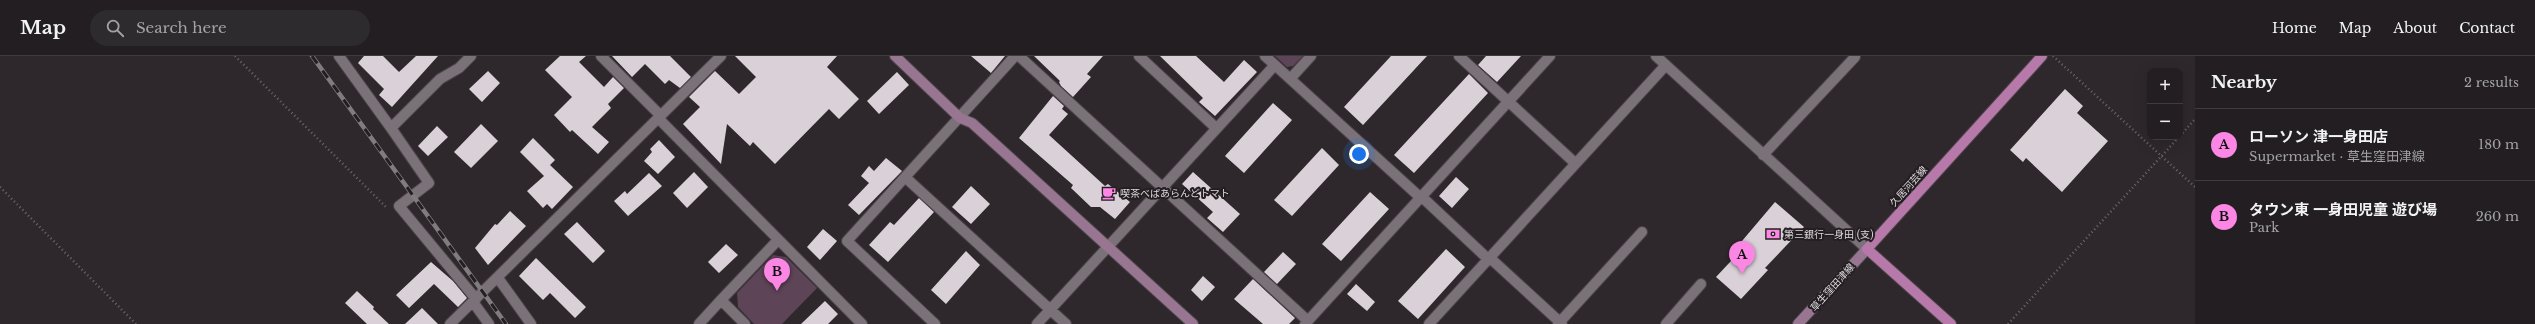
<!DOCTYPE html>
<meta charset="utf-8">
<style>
:root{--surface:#221e21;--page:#2e2b2e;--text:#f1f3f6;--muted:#a2a2a5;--line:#3f3c3f;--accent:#fb86e4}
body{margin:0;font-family:"Libre Baskerville","Noto Sans JP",serif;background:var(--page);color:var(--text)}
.controls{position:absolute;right:12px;top:12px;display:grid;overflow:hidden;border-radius:8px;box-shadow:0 4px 16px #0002}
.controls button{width:36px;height:36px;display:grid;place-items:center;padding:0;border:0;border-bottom:1px solid var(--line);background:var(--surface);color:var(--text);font:20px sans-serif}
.you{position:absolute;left:1359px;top:98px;width:14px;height:14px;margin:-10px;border:3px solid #fff;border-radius:50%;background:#1a73e8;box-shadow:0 0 0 6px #1a73e833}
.badge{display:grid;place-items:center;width:26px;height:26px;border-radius:50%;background:var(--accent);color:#111;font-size:13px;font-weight:700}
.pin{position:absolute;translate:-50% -33px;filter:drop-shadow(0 1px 2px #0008)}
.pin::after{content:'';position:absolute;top:21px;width:14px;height:12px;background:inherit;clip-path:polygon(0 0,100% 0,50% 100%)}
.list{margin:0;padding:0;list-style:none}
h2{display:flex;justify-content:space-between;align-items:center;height:52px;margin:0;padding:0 16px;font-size:17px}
h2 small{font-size:13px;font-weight:400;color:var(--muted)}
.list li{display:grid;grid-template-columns:26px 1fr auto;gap:12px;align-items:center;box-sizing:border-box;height:72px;padding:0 16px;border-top:1px solid var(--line)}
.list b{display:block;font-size:15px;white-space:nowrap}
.list p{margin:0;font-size:13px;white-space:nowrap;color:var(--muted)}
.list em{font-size:13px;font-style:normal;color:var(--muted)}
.icon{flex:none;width:22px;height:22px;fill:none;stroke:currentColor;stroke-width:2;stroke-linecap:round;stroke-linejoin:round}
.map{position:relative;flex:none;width:2195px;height:268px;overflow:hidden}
header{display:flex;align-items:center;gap:24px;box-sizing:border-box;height:56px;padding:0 20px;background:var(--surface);border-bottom:1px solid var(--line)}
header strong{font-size:19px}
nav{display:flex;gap:22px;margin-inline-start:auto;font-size:14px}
.search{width:280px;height:36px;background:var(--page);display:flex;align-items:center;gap:10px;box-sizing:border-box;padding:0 14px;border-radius:22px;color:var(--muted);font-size:15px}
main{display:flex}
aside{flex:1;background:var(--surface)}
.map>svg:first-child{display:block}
.green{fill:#5d4457}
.building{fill:#d9d1d7}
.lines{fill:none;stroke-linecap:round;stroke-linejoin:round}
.street-casing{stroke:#4a4448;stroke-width:12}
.secondary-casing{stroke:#4a4448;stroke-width:12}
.primary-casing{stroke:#4a4448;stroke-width:12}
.path{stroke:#6d686b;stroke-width:2.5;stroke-dasharray:1 3;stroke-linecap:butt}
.street{stroke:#7a7278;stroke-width:10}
.secondary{stroke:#987691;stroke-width:10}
.primary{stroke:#b679a9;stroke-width:10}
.rail-casing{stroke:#807b7e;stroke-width:4.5}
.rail{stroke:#241e22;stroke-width:3;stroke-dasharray:9;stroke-linecap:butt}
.labels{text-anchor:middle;stroke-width:4;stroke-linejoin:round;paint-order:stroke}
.street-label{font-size:10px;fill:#ddd9dc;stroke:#241e22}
.poi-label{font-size:10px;fill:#ddd9dc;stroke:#241e22;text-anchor:start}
</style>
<header>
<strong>Map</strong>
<div class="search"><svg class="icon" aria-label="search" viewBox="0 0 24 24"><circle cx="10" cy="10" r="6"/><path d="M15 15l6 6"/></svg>Search here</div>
<nav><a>Home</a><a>Map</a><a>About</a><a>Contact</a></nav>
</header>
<main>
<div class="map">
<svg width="2195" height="268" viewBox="0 0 2195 268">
<rect width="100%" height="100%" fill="#2e282c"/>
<!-- green -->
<path class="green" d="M1275,0H1303L1293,10L1287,11Z
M773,199L786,201L817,232L782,268H754L738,251L737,237Z"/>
<!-- building -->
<path class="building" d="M364,0H383L399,16L416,0H438L392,51L379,39L384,33L358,7Z
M560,0H586L579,6L604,31L613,21L624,32L608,48L611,52L592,71L609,86L598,98L572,74L570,76L554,59L572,41L545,14Z
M612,0H670L691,21L680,32L669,24L665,28L645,8L632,21Z
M735,0H837L827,11L859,43L839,63L829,53L775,108L753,86L750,90L727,68L721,108L683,68L700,51L689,41L715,15L739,38L756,21Z
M971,0H1005L991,17Z
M1034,0H1103L1087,18L1091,21L1073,41L1061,30L1059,26L1060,25Z
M1160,0H1196L1224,26L1244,4L1257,16L1215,60L1199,46L1203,42Z
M1391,0H1427L1363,69L1344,51Z
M1486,0H1521L1497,26L1478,9Z
M488,15L500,27L482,46L469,33Z
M897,16L909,29L879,58L867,45Z
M1469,18L1488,37L1414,117L1394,99Z
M2065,33L2083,50L2077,57L2108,85L2062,136L2026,102L2023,106L2010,94Z
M1053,40L1064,50L1062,53L1068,58L1049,79L1105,130L1108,128L1130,146L1115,163L1100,151H1091L1071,132L1073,129L1019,82Z
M1273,47L1292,64L1244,117L1225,100Z
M481,68L498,85L471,112L454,96Z
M437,70L448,81L428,100L418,90Z
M533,82L555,104L550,109L573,131L552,153L547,148L543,152L527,135L544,120L520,96Z
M659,84L675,101L658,118L644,105L652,96L650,93Z
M1322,92L1339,109L1292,160L1274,144Z
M886,102L902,115L859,159L848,149L869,127L861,120L869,110L874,115Z
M694,116L708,131L687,152L673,137Z
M1193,116L1240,158L1223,176L1207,162L1213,156L1182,128Z
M649,117L662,130L628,160L614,145L625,135L627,138Z
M1456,121L1469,133L1452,152L1439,140Z
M971,130L990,148L971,168L952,151Z
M1370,136L1389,153L1341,205L1322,188Z
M919,142L934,156L888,206L869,189L890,166L894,169Z
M1775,146L1804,171L1765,212L1768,214L1741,243L1716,221L1746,189L1742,185Z
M510,155L526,170L488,209L475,192L495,168L497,169Z
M577,166L605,195L593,207L564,178Z
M823,173L837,185L820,204L807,191Z
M726,188L738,199L719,217L708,206Z
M1446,193L1465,211L1418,263L1398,245Z
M966,195L980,209L946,248L931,234Z
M1283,196L1296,208L1277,228L1264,216Z
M536,202L586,251L575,262L550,237L543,244L519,220Z
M431,206L453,225L467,242L458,251L434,228L409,252L396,239Z
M1203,220L1215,231L1202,245L1191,234Z
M1253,223L1295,262L1289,268H1263L1234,243Z
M1356,228L1375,246L1367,255L1347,238Z
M357,235L374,251L373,253L389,268H367L345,247Z
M825,245L838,258L828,268H801Z
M422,252L438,268H405Z"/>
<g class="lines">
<!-- street casing -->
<g class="street-casing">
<path id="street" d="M339,0L391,72
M471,0L459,12L440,23L391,72L429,127L399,150L476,243
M601,0L661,60
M1019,0L1308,265
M1139,0L1216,72
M1265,0L1422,143
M1459,0L1575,107
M1656,0L1867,193
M1291,22L1311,0
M659,63L862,268
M1763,99L1855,1
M906,122L1066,268
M1423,142L1488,203
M1489,201L1562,268
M498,222L531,268
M473,246L489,268
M450,268L721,0
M699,268L721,244
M745,268L721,244L778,184
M935,268L847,185L1015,0
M1037,268L1275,9
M1305,268L1550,0
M1429,268L1666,9
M1558,268L1642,176
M1666,268L1701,228"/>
</g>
<!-- secondary casing -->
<g class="secondary-casing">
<path id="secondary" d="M895,0L960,62L972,67L1193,268
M1798,268L1867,193"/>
</g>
<!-- primary casing -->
<g class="primary-casing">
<path id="primary" d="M1951,268L1867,193L2042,0"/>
</g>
<!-- path -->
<path class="path" d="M235,0L386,151
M2053,0L2195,131
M2180,80L2195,63
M0,131L136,268
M2008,268L2179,81"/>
<!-- street -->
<use href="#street" class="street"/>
<!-- secondary -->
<use href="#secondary" class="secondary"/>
<!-- primary -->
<use href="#primary" class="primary"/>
<!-- rail casing -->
<g class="rail-casing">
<path id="rail" d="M312,0L506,268"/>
</g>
<!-- rail -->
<use href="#rail" class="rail"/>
</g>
<!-- icons -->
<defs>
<g id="cafe-bare" transform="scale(1.08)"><path d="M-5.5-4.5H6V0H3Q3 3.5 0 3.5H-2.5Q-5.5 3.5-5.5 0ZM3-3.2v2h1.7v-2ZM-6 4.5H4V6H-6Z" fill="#fb86e4" stroke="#241e22" stroke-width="2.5" paint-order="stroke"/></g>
<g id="bank-bare" transform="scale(1.08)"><path d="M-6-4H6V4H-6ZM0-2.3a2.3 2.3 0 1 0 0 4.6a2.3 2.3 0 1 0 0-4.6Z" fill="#fb86e4" stroke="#241e22" stroke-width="2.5" paint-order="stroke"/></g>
</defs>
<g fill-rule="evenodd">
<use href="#cafe-bare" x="1109" y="137"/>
<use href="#bank-bare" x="1773" y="178"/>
</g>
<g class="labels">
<!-- street labels -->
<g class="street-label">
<text transform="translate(1908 130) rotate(-48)" y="4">久居河芸線</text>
<text transform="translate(1832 231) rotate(-48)" y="4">草生窪田津線</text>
</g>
<!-- poi labels -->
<g class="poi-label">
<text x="1120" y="141">喫茶べぱあらんどトマト</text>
<text x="1784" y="182">第三銀行一身田 (支)</text>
</g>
</g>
</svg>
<div class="controls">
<button>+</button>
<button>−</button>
</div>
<div class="you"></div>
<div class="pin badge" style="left:1742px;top:218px">A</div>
<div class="pin badge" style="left:777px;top:235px">B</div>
</div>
<aside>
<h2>Nearby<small>2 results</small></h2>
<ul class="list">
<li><span class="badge">A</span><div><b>ローソン 津一身田店</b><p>Supermarket · 草生窪田津線</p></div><em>180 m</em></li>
<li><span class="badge">B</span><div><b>タウン東 一身田児童 遊び場</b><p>Park</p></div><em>260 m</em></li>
</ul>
</aside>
</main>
